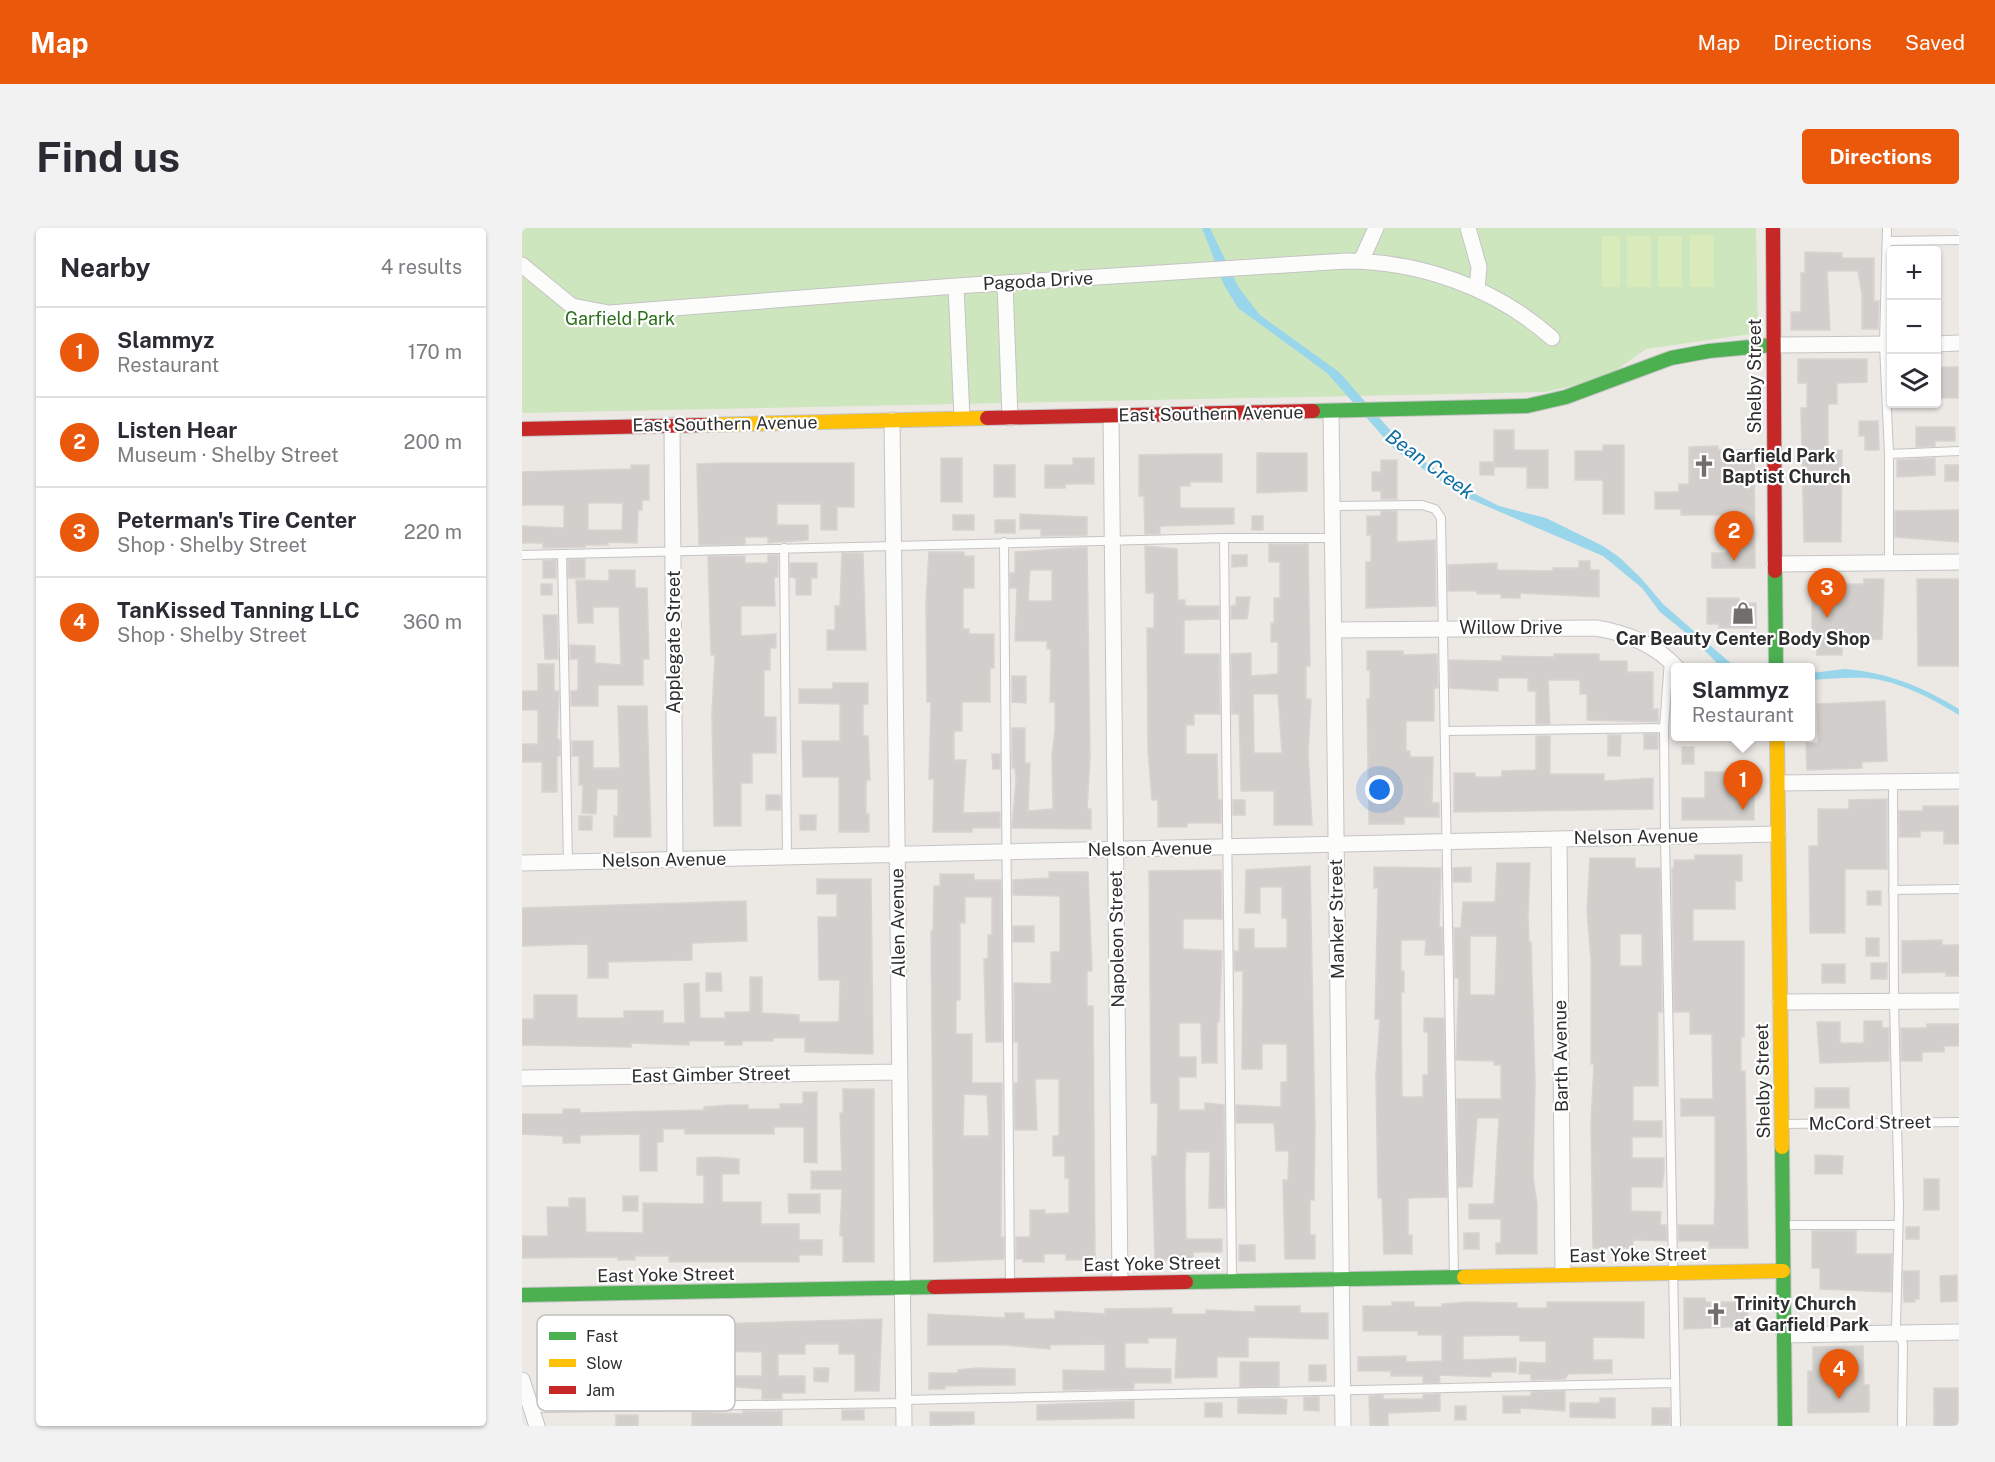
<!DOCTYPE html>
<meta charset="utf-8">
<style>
:root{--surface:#fff;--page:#f2f2f3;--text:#2b2b33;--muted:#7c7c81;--line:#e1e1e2;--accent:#ea580c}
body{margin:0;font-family:"Public Sans",sans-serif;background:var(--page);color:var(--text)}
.controls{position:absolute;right:18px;top:18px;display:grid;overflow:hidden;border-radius:6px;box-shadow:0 2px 4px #0004}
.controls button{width:54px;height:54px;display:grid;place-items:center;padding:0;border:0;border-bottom:2px solid var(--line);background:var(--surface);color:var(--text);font:30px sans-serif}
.you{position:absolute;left:858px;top:562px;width:21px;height:21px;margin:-15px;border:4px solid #fff;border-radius:50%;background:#1a73e8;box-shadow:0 0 0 9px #1a73e833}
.badge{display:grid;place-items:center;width:39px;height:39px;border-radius:50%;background:var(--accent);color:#fff;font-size:20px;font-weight:700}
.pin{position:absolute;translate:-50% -50px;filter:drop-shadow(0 2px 3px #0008)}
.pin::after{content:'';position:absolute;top:32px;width:21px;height:18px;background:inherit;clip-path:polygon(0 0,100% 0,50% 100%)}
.popup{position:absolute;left:1149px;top:435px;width:144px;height:78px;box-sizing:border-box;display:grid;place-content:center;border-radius:6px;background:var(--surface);filter:drop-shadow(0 2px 4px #0005);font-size:20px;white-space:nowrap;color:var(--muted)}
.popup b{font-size:22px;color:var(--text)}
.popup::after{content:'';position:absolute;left:50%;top:100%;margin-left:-12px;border:12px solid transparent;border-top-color:var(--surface)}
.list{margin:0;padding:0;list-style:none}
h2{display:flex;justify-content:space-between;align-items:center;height:78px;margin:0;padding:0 24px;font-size:26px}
h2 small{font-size:20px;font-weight:400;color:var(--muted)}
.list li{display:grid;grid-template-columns:39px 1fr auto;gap:18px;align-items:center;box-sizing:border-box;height:90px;padding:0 24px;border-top:2px solid var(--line)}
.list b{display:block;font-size:22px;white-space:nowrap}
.list p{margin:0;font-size:20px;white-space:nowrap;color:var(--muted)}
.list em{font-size:20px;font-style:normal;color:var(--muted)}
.icon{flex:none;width:33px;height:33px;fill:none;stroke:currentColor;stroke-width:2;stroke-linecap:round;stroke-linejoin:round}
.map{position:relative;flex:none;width:1437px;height:1198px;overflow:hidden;border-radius:6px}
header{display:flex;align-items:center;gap:36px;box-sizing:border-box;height:84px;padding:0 30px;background:var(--accent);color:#fff}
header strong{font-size:28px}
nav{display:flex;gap:33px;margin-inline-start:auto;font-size:21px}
.intro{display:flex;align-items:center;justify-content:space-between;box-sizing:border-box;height:144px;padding:0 36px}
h1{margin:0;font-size:42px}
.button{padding:15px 27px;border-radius:6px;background:var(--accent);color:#fff;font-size:21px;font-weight:700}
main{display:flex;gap:36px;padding:0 36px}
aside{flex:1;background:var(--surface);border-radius:6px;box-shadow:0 2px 4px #0004}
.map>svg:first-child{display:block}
.green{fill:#cee6be}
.pitch{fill:#d9eabb}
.water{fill:#99d6ec}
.building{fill:#d1cecb;stroke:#d7d4d0;stroke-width:1.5;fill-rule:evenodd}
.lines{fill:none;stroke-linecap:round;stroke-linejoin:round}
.lane-casing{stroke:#c5c4c5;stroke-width:10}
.street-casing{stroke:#c5c4c5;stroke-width:17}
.fast-casing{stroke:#c5c4c5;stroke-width:16}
.slow-casing{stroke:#c5c4c5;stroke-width:16}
.jam-casing{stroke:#c5c4c5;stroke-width:16}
.lane{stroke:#fcfcfb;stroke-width:8}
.street{stroke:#fcfcfb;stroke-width:15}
.fast{stroke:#4caf50;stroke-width:14}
.slow{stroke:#ffc107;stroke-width:14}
.jam{stroke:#c62828;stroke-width:14}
.labels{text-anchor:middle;stroke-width:4.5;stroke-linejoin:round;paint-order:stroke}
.street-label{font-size:18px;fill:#2e2e2e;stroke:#fff}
.park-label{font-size:18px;fill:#2c6e1b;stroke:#fff}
.poi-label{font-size:18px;font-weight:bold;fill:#2e2e2e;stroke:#fff;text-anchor:start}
.water-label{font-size:20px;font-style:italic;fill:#0d6fa3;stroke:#fff}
.key{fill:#fff;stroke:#c0c0c0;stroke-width:1.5}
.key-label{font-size:16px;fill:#2e2e2e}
</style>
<header>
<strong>Map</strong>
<nav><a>Map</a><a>Directions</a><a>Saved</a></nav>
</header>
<div class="intro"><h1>Find us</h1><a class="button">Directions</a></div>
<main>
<aside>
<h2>Nearby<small>4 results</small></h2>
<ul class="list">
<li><span class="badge">1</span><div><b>Slammyz</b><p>Restaurant</p></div><em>170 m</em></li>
<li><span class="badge">2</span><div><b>Listen Hear</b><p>Museum · Shelby Street</p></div><em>200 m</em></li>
<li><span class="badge">3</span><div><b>Peterman's Tire Center</b><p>Shop · Shelby Street</p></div><em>220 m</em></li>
<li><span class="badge">4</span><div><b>TanKissed Tanning LLC</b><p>Shop · Shelby Street</p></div><em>360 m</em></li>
</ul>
</aside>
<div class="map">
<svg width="1437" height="1198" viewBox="0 0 1437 1198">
<rect width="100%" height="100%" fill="#ece8e4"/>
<!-- green -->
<path class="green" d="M0,0H1234L1236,105L1124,121L1082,151L1023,164L0,185Z"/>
<!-- pitch -->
<path class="pitch" d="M1168,7H1192V59H1168Z
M1080,8H1098V59H1080Z
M1105,8H1129V59H1105Z
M1136,8H1160V59H1136Z"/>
<!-- water -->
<path class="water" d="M680,0H688L717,60L738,87L817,144L885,221L935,257L977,278L1024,290L1081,318L1097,329L1119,350L1141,376L1213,439H1199L1169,409L1138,384L1120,360L1081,328L941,268L873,222L805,145L716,80L702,57Z
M1323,441C1365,444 1401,459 1437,481V487C1411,471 1377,453 1345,450C1326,449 1308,451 1289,452V445Z"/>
<!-- building -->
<path class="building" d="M1283,24L1320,25V30H1352V73H1357L1356,101H1340V66L1336,43H1305L1308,102H1269V84H1279V45H1283Z
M1276,131H1345V154L1315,155V176H1306V223L1320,222L1319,314H1282L1279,180H1285V155H1276Z
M1418,139H1436V170H1418Z
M1337,193H1356L1357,222H1343V208H1337Z
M1394,199H1433V213H1413V218L1394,219Z
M972,202H992V222H1026V260H1005V239H972Z
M1081,217H1102V286H1081V252H1053V223H1081Z
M1196,218V222H1232L1233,340H1190V325H1205V287H1159V281H1133V264H1157V256H1167V219Z
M735,225H785V263L735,265Z
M673,226H700V254H668V258H658V280H712V296L638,298V306H623L622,268H617V227Z
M419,230H440V274H419Z
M551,230H572V256H543V260H523V237H551Z
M1413,230V247L1375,249V232Z
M859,232H875V271H859V263H850V244H859Z
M958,234H972V247H958Z
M200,235H332V279H315V302H299V276H255V297H286V312L246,315V309H223V316L177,317L175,236Z
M109,237H127V272H120V282H116L115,315L86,314V317H63V319L21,320V315H0V298L42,300V277H0V244L109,241ZM66,275H101L100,302H66Z
M472,237H493V269H472Z
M1423,237H1437V253H1423Z
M1437,282V314L1373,309V283Z
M859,283H875V314L913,312L914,378L844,380V334H849V307H845V288H859Z
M498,286L565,289V307L519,308V301H498Z
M431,287H452V302H431Z
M730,288H741V302H730Z
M473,292H493V305H473Z
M747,316H786L788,438H784V471H789L786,525L790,597H752V563H719L717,486H710L709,426L729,425V448L756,446V414H749V395H752V370H758V334H747ZM731,466H756L760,525H732Z
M623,318L655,321L656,372H663V378H697V391L662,392V426H697L698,486H672V497H664V526H695L696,572H699V595H665V599H636V572H630L626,522L625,400H632V365H624Z
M565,319L568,528L565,581H569V601L490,600L494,552L493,540H490V500H503V535H508L506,583L531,581L530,528L533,503V474H528L529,421H525V413H493L495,360H488V345H493V324ZM508,342H530V373H506Z
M407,324H442V328H452V360H441V401H447V406H472V440H468V474H440V503H432V532H444L441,585L478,584V600H450V604H411L412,551H407L409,474H405L404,374Z
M320,325H341L344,422H305V402H313V378H318Z
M246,327H256V349H252L253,378H219V408L254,406V420H248V442H242V489H254V525H230V555H219V598H192L190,485L193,427H189L186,328H223V335H246Z
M710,327H725V338L710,339Z
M63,331V350H46V332Z
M34,332V350H21V333Z
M1057,333H1068V342H1077V369L998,365V370H979V366H955V363H926V337L975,335V342L1031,343V340H1057Z
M268,335H295V350H289V367H274V350L268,349Z
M87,342H113V360H125L127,431H121V457H76V478H49V463H55L56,460V431H48V417L73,418V435L99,437L97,379H71V395H56L54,352L87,353Z
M1342,351H1362L1360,411L1342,412V417L1320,418V427H1295L1294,402H1290V356H1342Z
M1395,351H1437V438H1396Z
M19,356H30V367H19Z
M714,369H728L725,391H709V378L714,377Z
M1185,370H1217V375H1234V400H1197V396H1185Z
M21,387H35L36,431H23Z
M845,423H881V427L915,426L916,460H912V493H884V523H888V529H911L910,575H917V589H882V596H847L845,471H848V442H845Z
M1032,426H1077V433H1105V444H1131V481H1136V494L1065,492V466H1058V452H1026L1028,496H1014V463H1006V450H976V463L928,460L927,432L980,433V428L1032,429Z
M16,436H32V463H37L35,510L38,513V528H35V564H20V534H0V516H16V482H0V463H16Z
M490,448H504V475L490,474Z
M311,455H346V476H341V508H346L348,552H344V586H347V604H317V549H281L280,513H318V476L277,475V461H311Z
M1363,473L1365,533L1340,534V540L1285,542L1284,515H1296L1295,476Z
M96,478H125L129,609H92V588H96V561H75L74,586L60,585L61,557H57V528H50V513H71V540H98Z
M1122,506H1136V521H1122Z
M1086,507H1099L1098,528H1086Z
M1014,508H1028V546H1082V553L1131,550V581L932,584V545H953V549H980V543L1014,542Z
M1160,519H1172V536H1160Z
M470,526H478V541H471Z
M1183,544H1212V567H1232V592H1160V570H1183Z
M244,567H258L259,582H244Z
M1365,571V641H1323V705H1288L1287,618H1296V581H1327V572Z
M711,572H723V587H711Z
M1401,578H1437V616H1422V603H1398V609H1377V583H1401Z
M278,587H294V602H278Z
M57,588H70V602H57Z
M1173,627H1220V653H1213V681H1171V713H1222V809H1219V843H1223L1226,1020H1187V1013H1157L1156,997H1192L1193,972V888H1159V871H1191L1190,806H1168V784H1152L1150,640H1152V632H1173Z
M1068,630H1113V640H1138L1140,784H1136V858H1111V893H1140V909H1110V930H1142V944L1140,959H1109V983L1139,984L1138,997H1144L1145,1013L1111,1012V1020H1071L1069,895L1072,836H1069V731L1065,682ZM1098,706H1120V738H1098Z
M975,635H1008L1006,689L1007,714H1009L1013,854L1011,949L1015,976V1026H974V1015H979V991H947V976H972L977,890H955L950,959H936L935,871H979V837H972V833L934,832L937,750H933L932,700H939L941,674H973ZM948,708H975L973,767H948Z
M788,638L793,899L792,972H788V1007H793V1031H763L761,952H766L767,923H754L752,895H714V877L759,879V854H765V816H740V841H720L721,743H713L712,723H717V701H732V720H765V690H760V659H738V685H723L724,642Z
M852,639L919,640L917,699H920L921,727H903L904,712H879V743H882V764H879L880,869H901V847H906V804H902V790H922L925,969L886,970V1007H890V1026H862L860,970H856L854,847L858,791H853L856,660H852Z
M949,639V654H931V640Z
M699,642L700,691H661V721L700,723L697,794H695V835H680L679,795H657V829H674V849H657V882H683V875L702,877L703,980H687L688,924H664L663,946L664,1011H700V1024H671V1032H633L630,928H635L636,875H629L627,643Z
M527,644H566L570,743H565V778H571L573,1032H544V1026H522V1034H501V1031H494V1009H508V982H523V986L547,985V950H543V928H531V908H537V851H513L515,902H493L492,855H496V814H492V755L529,756V724H538V668L491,667V652L527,650Z
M418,646H452V652H479L480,814H464L462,731H466V707H470V669H443V695H438V772H434V806H450V855H480L479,1009H482V1031L412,1034L409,703H411L412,658H418ZM442,866L465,867L467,908H441Z
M295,651H349L351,826L283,824V810H251V813H220V817H203V813H167V817L109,815V819L0,817V791H12V767H55V790H102V783H141V795H163L162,756L177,755L178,790H203V784H228V749H240V785L277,787V794H317L318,752H297L296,689H315V666H295Z
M1345,663H1359V677H1345Z
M224,673L225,713L170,715V732L86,734V750H66V716L0,718V680Z
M491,698H512V714H491Z
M1344,710H1357V728H1344Z
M1420,712V717H1437V748H1424V744L1380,745V713Z
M1349,735H1365V751H1349Z
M1300,736H1323V755H1300Z
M184,745H199L200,763H184Z
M1342,793H1360V800H1367V833L1298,835L1295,794H1318V815H1342Z
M1405,796H1437V818H1422V824H1400V833H1379V800H1405Z
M1293,860H1327V880H1293Z
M321,861H352V1034H321V1008H318L320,961H289V943H320L318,885H321Z
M281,864H295V935L282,934V899H252V906H163V901H141V914H135V943H118V906L58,907V915H41V908L0,906V886H41V881H58V885L182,882V879L208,877H226V881H258V876H281Z
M1293,927L1321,928L1320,946H1293Z
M192,929L217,931V946H200V974H239V996H277V1012H300V1027H277V1034H147V1028H113V1032H96V1029L0,1030V1008H26L25,979H47V970H63L64,1004L121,1005V975L182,976V947H175V930Z
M1402,951H1417V982H1402Z
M266,966H298V985H267Z
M101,968H116V983H101Z
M1384,999H1397V1011H1384Z
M1290,1003H1334V1026H1370L1369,1064L1298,1061V1040H1290Z
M942,1005H957V1021H942Z
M717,1017H733V1033H717Z
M1381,1043H1397V1071H1393V1074H1382Z
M1435,1047V1073L1419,1074L1418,1048Z
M1162,1070H1183L1184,1074H1226V1098L1162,1101Z
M870,1074H892V1079H920V1076L946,1074L995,1075V1080H1025V1074H1122V1110L1071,1109V1132H1090V1145L1046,1146L1043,1151L1009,1152V1146H997L998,1134L1024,1135V1113H998V1107L941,1108V1132L994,1130V1144H969V1149L917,1147L918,1154L901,1155V1148H869V1143H836V1129L884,1128V1134L920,1133V1107H896V1103H841V1078H870Z
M733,1078H778V1085H806V1111L726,1109V1129H695V1149L653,1150L655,1110H626V1115H603V1140L649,1141V1155H612V1161L541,1162V1142L583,1143V1116L528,1117V1121L483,1117H406V1086L483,1090V1085H502V1091H533V1083L583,1086V1081L650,1080V1086H684V1082L733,1084Z
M360,1091L357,1163H333V1126H317V1116H283V1126H256V1148H283V1165H260V1171H240V1161L214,1159L181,1158V1172H170V1162L32,1166V1096H60V1093L191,1096ZM77,1121L240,1124V1148H199V1143L135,1142V1150L50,1151V1123H77Z
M1341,1118L1342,1157H1347V1184L1286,1185V1143H1291V1119Z
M718,1134H757V1158L718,1159Z
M787,1137H804V1153H787Z
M292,1140H307L306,1154L292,1153Z
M455,1140L493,1141V1157L423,1158V1161H407V1145H436V1142Z
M1412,1160H1436V1198H1412Z
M1043,1163V1183L998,1180V1185H981V1168H1009V1164Z
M918,1166V1183L866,1185V1198H848L847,1168L861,1167V1171H901V1167Z
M782,1169H797V1183L782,1182Z
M757,1170L765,1172L764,1186L716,1185V1171Z
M1078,1170H1093V1190L1048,1189V1175H1078Z
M612,1173V1190L515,1192V1177Z
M683,1175H700V1189H683Z
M933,1178H944V1192H933Z
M1130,1180H1148V1197H1130Z
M320,1182H342V1192H320Z
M221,1183H260V1198H170V1184L221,1186Z
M408,1184H452V1196L408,1198Z
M94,1187H116V1198H94Z"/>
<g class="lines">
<!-- lane casing -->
<g class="lane-casing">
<path id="lane" d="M1365,0L1362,116L1367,226V335
M1365,13L1437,12
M1367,226L1437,223
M811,278L900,277L913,281L919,290L932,1047
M482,314L488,1057
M262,320L265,629
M40,326L46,634
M0,327L702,310
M1147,432L1142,500L1143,609L1154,1198
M923,503L1142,500
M1371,554L1372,773L1377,979L1374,1099L1381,1116L1380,1198
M1371,662L1437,661
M1261,896L1437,894
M1262,997H1374
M710,1052L702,310H811
M381,1172L1153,1155
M10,1180L381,1175"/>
</g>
<!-- street casing -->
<g class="street-casing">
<path id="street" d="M946,0L957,39L955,61
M839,33L854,0
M0,37L50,78L87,85L434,58L824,33C898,33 974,60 1030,110
M483,55L488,190
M434,58L440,190
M1414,116L1437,115
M1250,117L1370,116
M809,183L821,1198
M589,188L598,1054
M370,192L382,1198
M150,197L153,631
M1253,336L1437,334
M812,402L1074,400C1105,405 1133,416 1155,440
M1256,555L1437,553
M1037,611L1041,1046
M0,635L1256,606
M1258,774L1437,773
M0,850L377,844
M1262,1107L1437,1104
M0,1152L15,1198"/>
</g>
<!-- fast casing -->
<g class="fast-casing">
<path id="fast" d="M791,183L1005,178L1044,169L1149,130L1187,123L1250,117
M1253,343L1254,440
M1260,919L1263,1198
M664,1054L942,1049
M0,1067L412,1059"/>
</g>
<!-- slow casing -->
<g class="slow-casing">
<path id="slow" d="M182,197L465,190
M1255,508L1260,919
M942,1049L1261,1043"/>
</g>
<!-- jam casing -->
<g class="jam-casing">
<path id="jam" d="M1251,0L1253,343
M465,190L791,183
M0,201L182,197
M412,1059L664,1054"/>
</g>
<!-- lane -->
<use href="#lane" class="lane"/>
<!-- street -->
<use href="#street" class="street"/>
<!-- fast -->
<use href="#fast" class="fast"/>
<!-- slow -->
<use href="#slow" class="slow"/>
<!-- jam -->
<use href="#jam" class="jam"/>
</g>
<!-- icons -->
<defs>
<g id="church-bare" transform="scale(1.8)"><path d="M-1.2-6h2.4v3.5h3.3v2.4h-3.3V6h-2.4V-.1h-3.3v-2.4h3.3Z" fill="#706f6e" stroke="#fff" stroke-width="2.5" paint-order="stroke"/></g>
<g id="shop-bare" transform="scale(1.8)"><path d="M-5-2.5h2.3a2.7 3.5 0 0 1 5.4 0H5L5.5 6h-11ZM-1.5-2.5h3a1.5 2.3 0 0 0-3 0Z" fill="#706f6e" stroke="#fff" stroke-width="2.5" paint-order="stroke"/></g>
</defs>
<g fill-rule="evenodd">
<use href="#church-bare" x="1182" y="238"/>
<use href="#shop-bare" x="1221" y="385"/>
<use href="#church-bare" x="1194" y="1086"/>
</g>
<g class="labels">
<!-- street labels -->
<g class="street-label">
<text transform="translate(516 53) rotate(-3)" y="6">Pagoda Drive</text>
<text transform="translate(1233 148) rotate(-90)" y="6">Shelby Street</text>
<text transform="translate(689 186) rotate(-1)" y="6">East Southern Avenue</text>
<text transform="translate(203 196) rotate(-1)" y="6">East Southern Avenue</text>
<text x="989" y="406">Willow Drive</text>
<text transform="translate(152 414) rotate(-90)" y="6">Applegate Street</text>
<text transform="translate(1114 609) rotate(-1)" y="6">Nelson Avenue</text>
<text transform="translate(628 621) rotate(-1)" y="6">Nelson Avenue</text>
<text transform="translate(142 632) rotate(-1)" y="6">Nelson Avenue</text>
<text transform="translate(815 691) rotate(-91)" y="6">Manker Street</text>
<text transform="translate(376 695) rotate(-91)" y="6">Allen Avenue</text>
<text transform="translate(595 711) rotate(-91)" y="6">Napoleon Street</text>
<text transform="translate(1039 828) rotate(-91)" y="6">Barth Avenue</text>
<text transform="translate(189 847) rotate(-1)" y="6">East Gimber Street</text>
<text transform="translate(1241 853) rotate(-91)" y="6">Shelby Street</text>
<text transform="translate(1348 895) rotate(-1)" y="6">McCord Street</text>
<text transform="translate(1116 1027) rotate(-1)" y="6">East Yoke Street</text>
<text transform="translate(630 1036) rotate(-1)" y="6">East Yoke Street</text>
<text transform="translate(144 1047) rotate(-1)" y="6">East Yoke Street</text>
</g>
<!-- park labels -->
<g class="park-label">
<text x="98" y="97">Garfield Park</text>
</g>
<!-- poi labels -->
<g class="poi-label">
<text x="1200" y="234">Garfield Park<tspan x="1200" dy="21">Baptist Church</tspan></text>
<text x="1221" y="417" text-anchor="middle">Car Beauty Center Body Shop</text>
<text x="1212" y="1082">Trinity Church<tspan x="1212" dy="21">at Garfield Park</tspan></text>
</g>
<!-- water labels -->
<g class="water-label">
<text transform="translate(908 236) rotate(36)" y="7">Bean Creek</text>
</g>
</g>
<!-- legend -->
<rect x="15" y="1087" width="198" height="96" rx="9" class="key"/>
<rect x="27" y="1104" width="27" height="8" fill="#4caf50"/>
<rect x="27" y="1131" width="27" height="8" fill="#ffc107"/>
<rect x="27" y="1158" width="27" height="8" fill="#c62828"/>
<g class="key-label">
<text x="64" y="1114">Fast</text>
<text x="64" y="1141">Slow</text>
<text x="64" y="1168">Jam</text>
</g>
</svg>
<div class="controls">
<button>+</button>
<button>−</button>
<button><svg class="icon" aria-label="layers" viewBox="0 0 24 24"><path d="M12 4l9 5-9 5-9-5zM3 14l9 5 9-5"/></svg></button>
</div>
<div class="you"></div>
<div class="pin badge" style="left:1221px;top:582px">1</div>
<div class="popup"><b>Slammyz</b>Restaurant</div>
<div class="pin badge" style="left:1212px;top:333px">2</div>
<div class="pin badge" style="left:1305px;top:390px">3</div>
<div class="pin badge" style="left:1317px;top:1171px">4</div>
</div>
</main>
